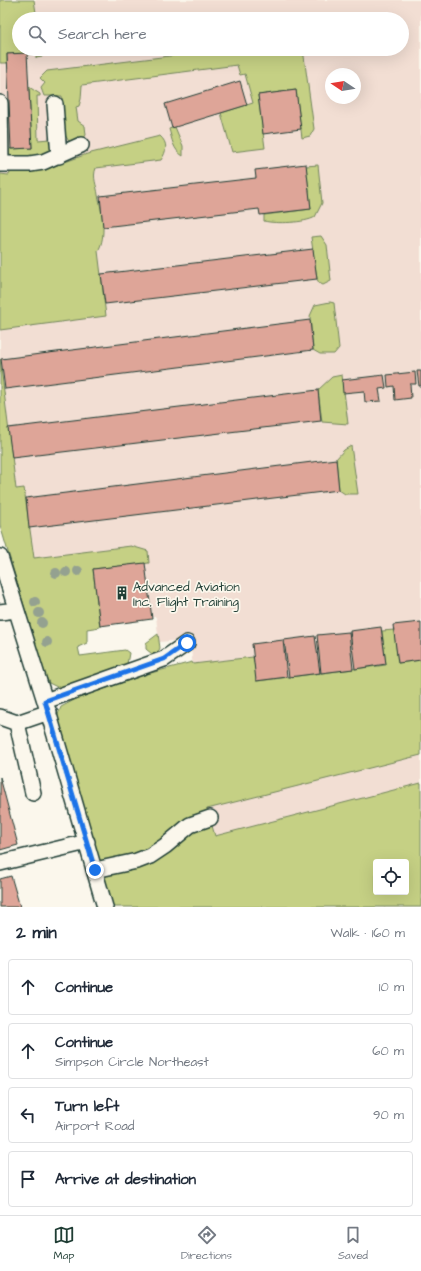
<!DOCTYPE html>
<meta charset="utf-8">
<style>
:root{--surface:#fff;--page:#f6f6f7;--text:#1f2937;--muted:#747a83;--line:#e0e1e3;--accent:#1f3d34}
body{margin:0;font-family:"Architects Daughter",sans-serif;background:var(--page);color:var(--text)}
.controls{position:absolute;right:12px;bottom:12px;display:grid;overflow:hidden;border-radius:4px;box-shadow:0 4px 16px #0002}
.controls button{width:36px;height:36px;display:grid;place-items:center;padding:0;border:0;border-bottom:1px solid var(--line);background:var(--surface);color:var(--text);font:20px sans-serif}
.compass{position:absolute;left:325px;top:68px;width:36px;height:36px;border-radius:50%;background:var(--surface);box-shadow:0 4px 16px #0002;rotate:282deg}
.stop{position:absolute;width:12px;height:12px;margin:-9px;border:3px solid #1a73e8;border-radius:50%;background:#fff}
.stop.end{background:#1a73e8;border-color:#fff;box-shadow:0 1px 4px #0008}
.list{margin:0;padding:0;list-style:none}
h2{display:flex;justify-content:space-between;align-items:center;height:52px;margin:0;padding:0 16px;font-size:17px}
h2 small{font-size:13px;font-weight:400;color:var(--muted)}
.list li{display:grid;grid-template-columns:26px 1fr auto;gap:12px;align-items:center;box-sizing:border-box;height:56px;margin:0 8px 8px;padding:0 8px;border:1px solid var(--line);border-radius:4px}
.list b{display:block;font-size:15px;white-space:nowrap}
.list p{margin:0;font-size:13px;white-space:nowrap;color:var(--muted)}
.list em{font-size:13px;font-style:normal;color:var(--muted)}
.icon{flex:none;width:22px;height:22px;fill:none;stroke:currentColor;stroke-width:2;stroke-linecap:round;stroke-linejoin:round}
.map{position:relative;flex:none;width:421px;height:907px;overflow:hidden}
.search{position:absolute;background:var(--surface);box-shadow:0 4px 16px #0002;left:12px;right:12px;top:12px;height:44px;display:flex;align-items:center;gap:10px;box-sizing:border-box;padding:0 14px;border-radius:22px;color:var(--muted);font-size:15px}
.sheet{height:308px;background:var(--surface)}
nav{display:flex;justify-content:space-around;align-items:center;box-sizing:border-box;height:56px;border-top:1px solid var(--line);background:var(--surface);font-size:11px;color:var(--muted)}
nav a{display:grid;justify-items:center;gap:2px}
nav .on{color:var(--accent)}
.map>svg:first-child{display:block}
.built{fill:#f2ded3;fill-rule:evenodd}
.green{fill:#c5d084;stroke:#72865c;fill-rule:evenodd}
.building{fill:#dea598;stroke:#1f3d34}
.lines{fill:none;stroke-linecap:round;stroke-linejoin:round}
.minor-casing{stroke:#1f3d34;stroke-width:18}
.minor{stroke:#fbf7ec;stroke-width:15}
.tree{fill:#94a190}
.route{stroke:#1a73e8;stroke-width:5}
.labels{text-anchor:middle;stroke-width:3.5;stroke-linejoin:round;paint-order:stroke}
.poi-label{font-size:13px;fill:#1f3d34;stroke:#fbf7ec;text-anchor:start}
</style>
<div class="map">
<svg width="421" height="907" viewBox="0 0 421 907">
<rect width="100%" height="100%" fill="#fbf7ec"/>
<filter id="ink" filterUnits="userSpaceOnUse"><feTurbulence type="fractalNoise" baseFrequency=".025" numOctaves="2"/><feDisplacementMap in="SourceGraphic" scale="8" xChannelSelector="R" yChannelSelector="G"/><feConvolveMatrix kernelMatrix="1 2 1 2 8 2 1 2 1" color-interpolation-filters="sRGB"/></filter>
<g filter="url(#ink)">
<!-- built -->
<path class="built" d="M0,0H421V907H124L197,709L191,648L183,640L159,642L156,617H151L145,563L26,575L0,487ZM19,19H402V49H19ZM331,74H355V98H331ZM376,862H406V892H376Z"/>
<!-- green -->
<path class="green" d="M0,0H34L37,19H19V49H41L42,57L36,58V54H7V63H0Z
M227,49H303L314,129L310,136L302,138L296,90L258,95L265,148L232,152L221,113L253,103L245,74L240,75L237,65L82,85L81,99L79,106L76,107L78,121L85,126L86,135L84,138L70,143L65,135L62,96H44L41,88L45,83L40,78L47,71Z
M29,87L40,94V96H37L38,140L50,139L52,148C43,159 22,156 10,156L9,151L11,148V149L32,148Z
M175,127L183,146V156C173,150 172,139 169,129Z
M160,136C168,143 167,151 161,160L96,168C92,178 97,185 98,195C102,212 107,236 98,251L106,316L0,330V174L9,175L11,171L46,169L87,154Z
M318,165L322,203L315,217C306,223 275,224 264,221V215L311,209L306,166Z
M321,236L327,245L331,281L323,285L319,283L317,279L311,237Z
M330,302L334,303L339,348L334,354H320L313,350L310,316L315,305Z
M0,359L16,489L24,488L34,558L131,546L148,551L149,563L93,569L100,627L87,629V643L78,647L80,656L125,650L129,653L127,664L59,688L49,683L44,673L0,525Z
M342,375L348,424L322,422L318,390L332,377Z
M351,446L358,494H345L339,490L336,459L344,450Z
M394,630L398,663L421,660V755L207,809L215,836L421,783V907H112L57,717L61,707L78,698L147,674L192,662L193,664L253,657L257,681L386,665L382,631ZM376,862H406V892H376Z
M158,634L160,648L157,654H152L146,649V643Z"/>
<!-- building -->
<path class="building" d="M27,53L32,148L11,149L7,54Z
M240,81L247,105L172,128L165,104Z
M296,90L301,129L263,134L258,95Z
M306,164L311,209L260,215L259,209L103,227L100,196L256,178L255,170Z
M313,249L317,279L105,304L101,274Z
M310,320L313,350L5,389L1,359Z
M417,371H421V386H419Z
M415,372L416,384H410L411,398L395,400L394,386L388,387L387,375Z
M384,375L386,388L379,389L381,401L365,402L364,391L343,393L342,380Z
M318,390L321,421L12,458L8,428Z
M336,459L339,490L29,528L26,498Z
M145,563L152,619L100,626L93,569Z
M421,622V660L398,663L393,625Z
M381,627L386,664L355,669L350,631Z
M349,632L353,669L321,673L317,635Z
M315,636L320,673L289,677L284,640Z
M283,640L287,677L256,681L252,644Z
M0,777L18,845L0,850Z
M11,876L20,907H0V879Z"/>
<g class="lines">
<!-- minor casing -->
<g class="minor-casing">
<path id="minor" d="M0,103L1,164
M55,104L59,156
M0,164H30L43,162L81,145
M0,557L45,701L105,907
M0,612L16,610
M45,701L164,659L187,643
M0,717L17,723L49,712
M17,723L33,793
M0,863L87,842
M95,870L137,861L150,856L165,846L190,825L210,818"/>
</g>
<!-- minor -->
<use href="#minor" class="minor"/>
</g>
<!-- trees -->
<g class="tree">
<circle cx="78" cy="571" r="5"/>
<circle cx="66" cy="572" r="5"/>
<circle cx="56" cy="573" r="5"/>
<circle cx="35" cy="602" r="5"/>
<circle cx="39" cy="613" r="5"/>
<circle cx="42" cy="623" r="5"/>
<circle cx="47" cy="642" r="5"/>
</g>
</g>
<g class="lines" filter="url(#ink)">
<!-- route -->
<path class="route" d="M95,870L45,701L164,659L187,643"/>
</g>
<!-- icons -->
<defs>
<g id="building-bare" transform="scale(1.08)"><path d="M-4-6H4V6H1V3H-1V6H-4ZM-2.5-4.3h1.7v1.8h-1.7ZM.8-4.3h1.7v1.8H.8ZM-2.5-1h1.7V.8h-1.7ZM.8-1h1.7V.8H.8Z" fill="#1f3d34" stroke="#fbf7ec" stroke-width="2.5" paint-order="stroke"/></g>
</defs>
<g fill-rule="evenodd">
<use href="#building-bare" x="122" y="593"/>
</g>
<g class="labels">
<!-- poi labels -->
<g class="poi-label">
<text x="133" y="591">Advanced Aviation<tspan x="133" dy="15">Inc. Flight Training</tspan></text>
</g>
</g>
</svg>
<div class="controls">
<button><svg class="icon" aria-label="locate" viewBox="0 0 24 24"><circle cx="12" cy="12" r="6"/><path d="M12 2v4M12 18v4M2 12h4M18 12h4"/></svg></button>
</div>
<svg class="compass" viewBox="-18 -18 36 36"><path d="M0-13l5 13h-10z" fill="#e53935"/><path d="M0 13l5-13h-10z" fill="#747a83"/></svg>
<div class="stop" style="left:187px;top:643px"></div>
<div class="stop end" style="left:95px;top:870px"></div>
<div class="search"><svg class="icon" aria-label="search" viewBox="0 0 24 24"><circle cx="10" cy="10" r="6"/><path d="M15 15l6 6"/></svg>Search here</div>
</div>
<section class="sheet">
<h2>2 min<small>Walk · 160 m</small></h2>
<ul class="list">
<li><svg class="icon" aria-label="ahead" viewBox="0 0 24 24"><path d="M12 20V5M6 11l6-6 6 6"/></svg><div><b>Continue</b></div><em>10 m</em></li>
<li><svg class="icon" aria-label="ahead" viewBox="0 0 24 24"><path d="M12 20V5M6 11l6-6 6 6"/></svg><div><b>Continue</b><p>Simpson Circle Northeast</p></div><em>60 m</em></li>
<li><svg class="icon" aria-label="left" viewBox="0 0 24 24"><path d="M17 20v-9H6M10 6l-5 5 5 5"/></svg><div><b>Turn left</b><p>Airport Road</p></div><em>90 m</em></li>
<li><svg class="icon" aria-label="arrive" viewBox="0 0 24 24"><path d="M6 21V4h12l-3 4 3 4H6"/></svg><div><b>Arrive at destination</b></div></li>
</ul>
</section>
<nav>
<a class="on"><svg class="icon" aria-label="map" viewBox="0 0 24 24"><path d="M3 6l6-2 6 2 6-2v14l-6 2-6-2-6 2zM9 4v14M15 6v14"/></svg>Map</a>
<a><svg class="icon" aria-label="directions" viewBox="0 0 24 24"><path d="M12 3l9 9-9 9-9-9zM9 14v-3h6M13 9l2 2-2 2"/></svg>Directions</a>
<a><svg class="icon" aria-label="saved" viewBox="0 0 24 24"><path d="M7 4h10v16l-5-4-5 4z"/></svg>Saved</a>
</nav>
